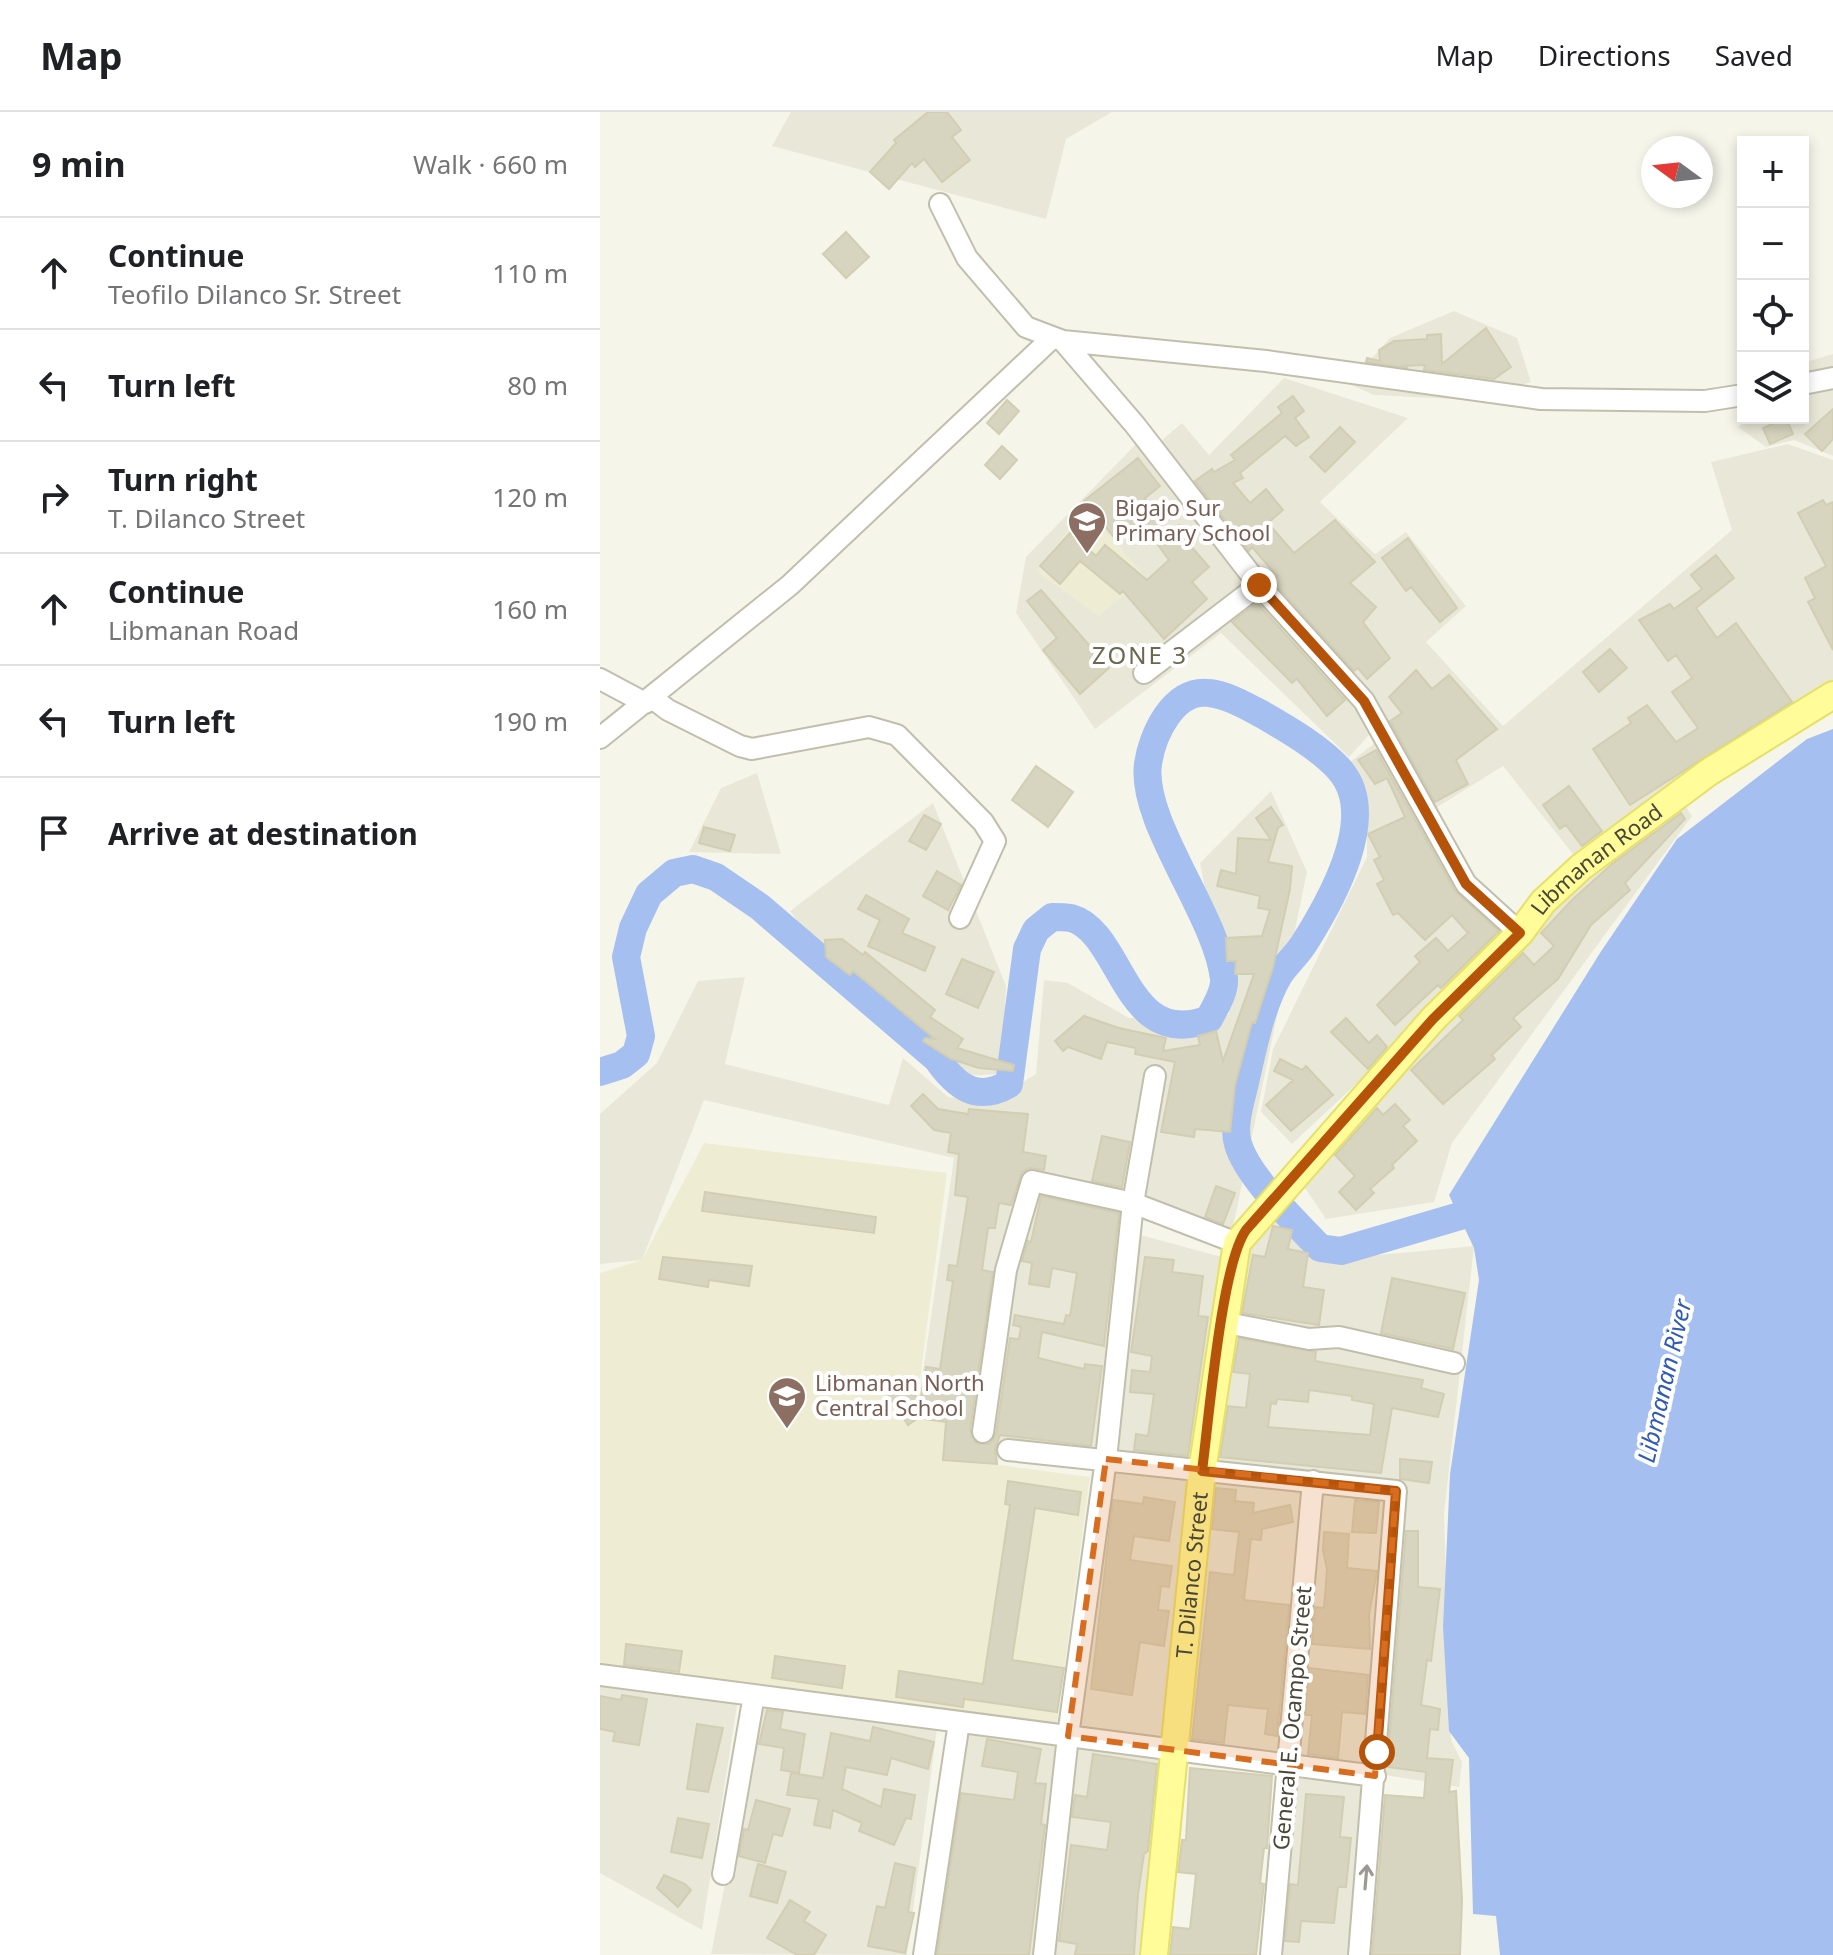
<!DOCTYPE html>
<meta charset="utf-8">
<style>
:root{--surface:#fff;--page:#f6f6f6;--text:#202124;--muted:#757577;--line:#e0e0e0}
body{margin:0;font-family:"Noto Sans",sans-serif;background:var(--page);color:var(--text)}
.controls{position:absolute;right:24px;top:24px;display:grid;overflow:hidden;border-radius:0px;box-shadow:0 4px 12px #0003}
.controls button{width:72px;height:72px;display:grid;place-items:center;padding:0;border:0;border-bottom:2px solid var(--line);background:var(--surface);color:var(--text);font:40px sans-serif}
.compass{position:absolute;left:1041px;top:24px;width:72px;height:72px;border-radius:50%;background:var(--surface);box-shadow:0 4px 12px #0003;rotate:285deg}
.stop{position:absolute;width:24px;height:24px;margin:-18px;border:6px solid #b45309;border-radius:50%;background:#fff}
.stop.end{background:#b45309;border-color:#fff;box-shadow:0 2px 8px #0008}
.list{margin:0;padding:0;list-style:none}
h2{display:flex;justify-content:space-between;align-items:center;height:104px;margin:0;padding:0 32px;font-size:34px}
h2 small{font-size:26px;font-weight:400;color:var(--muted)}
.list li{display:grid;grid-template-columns:52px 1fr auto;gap:24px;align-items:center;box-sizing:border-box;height:112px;padding:0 32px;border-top:2px solid var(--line)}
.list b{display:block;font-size:30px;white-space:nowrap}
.list p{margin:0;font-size:26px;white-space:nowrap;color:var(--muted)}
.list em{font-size:26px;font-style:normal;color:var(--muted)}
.icon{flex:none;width:44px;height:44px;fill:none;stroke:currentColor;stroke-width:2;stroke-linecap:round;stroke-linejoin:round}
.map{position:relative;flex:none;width:1233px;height:1843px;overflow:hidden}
header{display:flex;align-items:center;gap:48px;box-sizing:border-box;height:112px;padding:0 40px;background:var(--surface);border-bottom:2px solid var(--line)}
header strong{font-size:38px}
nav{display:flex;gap:44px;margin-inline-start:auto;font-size:28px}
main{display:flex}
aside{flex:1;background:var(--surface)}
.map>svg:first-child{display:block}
.residential{fill:#e9e8d8}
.education{fill:#eeedd4}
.water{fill:#a6bff1}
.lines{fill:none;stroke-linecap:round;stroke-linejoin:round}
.river{stroke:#a6bff1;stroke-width:28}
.building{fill:#d7d4bf;stroke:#d2ceb2;stroke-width:2;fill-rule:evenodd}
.minor-casing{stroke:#c1bfac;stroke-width:24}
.major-casing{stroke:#e5e068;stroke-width:30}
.minor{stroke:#fff;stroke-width:20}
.major{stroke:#fffc99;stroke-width:26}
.oneway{stroke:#9b9a92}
.route{stroke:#b45309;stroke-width:10}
.marked{fill:#d86d20;fill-opacity:0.2;stroke:#d86d20;stroke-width:6;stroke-dasharray:16 10;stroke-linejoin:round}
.labels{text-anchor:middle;stroke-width:8;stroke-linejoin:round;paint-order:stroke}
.education-label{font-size:22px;fill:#785e54;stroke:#fff;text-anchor:start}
.street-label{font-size:22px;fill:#494738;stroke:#fff}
.neighbourhood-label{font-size:24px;letter-spacing:2px;fill:#6c684f;stroke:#fff}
.water-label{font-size:24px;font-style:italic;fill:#2f5ab7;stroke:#fff}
</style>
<header>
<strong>Map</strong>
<nav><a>Map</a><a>Directions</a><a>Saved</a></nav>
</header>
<main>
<aside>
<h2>9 min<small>Walk · 660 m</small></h2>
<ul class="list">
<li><svg class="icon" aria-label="ahead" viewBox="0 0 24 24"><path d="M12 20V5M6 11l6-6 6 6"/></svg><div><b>Continue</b><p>Teofilo Dilanco Sr. Street</p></div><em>110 m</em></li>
<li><svg class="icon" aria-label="left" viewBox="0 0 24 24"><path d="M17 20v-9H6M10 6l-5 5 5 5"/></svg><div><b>Turn left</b></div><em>80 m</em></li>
<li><svg class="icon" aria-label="right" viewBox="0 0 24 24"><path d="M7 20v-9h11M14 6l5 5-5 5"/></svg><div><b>Turn right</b><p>T. Dilanco Street</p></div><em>120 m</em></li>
<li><svg class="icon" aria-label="ahead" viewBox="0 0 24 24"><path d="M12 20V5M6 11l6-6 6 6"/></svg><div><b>Continue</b><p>Libmanan Road</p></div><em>160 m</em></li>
<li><svg class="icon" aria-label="left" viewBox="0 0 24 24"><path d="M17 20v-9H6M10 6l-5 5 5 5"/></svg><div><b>Turn left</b></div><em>190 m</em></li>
<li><svg class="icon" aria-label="arrive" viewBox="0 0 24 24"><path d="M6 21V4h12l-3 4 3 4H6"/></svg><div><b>Arrive at destination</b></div></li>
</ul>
</aside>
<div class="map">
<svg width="1233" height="1843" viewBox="0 0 1233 1843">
<rect width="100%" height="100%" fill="#f5f5ea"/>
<!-- residential -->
<path class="residential" d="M191,0H512L466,27L446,107L172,34Z
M854,199L917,226L931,270L871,288L774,283L749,272L790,226Z
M1233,242V344L1194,328L1166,335L1138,315L1147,306H1203V251Z
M684,266L808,306L720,390L775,442L806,420L866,494L826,530L903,614L1132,418L1111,350L1188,332L1233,348V574L980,751L903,654L831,699L765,584L653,463L556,333L582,311L609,343Z
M536,332L778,613L749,645L621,521L495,617L416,501L426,445Z
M785,623L911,827L692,1032L661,1000L673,937L767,745V727L749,651Z
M157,661L181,742L89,740L121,676Z
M671,679L707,760L632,1120L537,1088L563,957L553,954L531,1087L421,1061L384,1288L321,1274L354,1046L104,988L42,1148L0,1152V1002L57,951L98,869L145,865L125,952L289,993L303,946L348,985L392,989L436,962L444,868L468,871L529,906L629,903L600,751Z
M1081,688L1092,704L852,1031L834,1090L726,1107L699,1067L1012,740Z
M333,691L406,874L403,962L359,964L294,902L230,852L190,799Z
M431,1074L528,1093L501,1344L401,1330L398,1352L375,1350L377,1325L391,1323Z
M678,1105L726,1148L874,1134L844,1402L851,1628L862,1650L859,1675L779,1662L800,1378L606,1355L646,1128Z
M537,1122L629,1147L598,1357L510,1344Z
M508,1351L599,1363L574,1636L471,1621Z
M604,1364L711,1372L687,1650L582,1634Z
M715,1372L787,1382L772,1661L692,1649Z
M0,1570L138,1587L102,1818L0,1761Z
M161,1591L337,1617L307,1843L111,1842Z
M360,1614L465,1628L439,1843H326Z
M470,1627L572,1641L549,1843H446Z
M693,1657L766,1669L754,1843H672Z"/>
<!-- education -->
<path class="education" d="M481,402L513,427L545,464L499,504L436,459Z
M104,1031L347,1061L319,1274L378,1287L369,1349L490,1365L457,1612L0,1552V1161L42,1148Z"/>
<!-- water -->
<path class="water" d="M1233,617V1843H900L896,1804L873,1802L869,1646L849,1619L843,1515L850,1362L879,1168L874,1136L849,1083L1000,841L1077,727L1207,627Z"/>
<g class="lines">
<!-- river -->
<path class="river" d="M0,960L22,953L36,942L41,924L26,845L33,816L49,782L74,761L93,757L116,765L160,795L337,947C356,974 376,991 409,972L427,837L436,818L452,805C458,805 465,805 471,806C523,820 524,940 609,907C615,895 625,880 624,867C617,803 540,710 548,652C552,624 573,576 609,581C628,583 648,595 665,604C689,618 720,636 739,657C780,702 732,787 705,830C698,842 687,851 679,863C661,894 654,932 646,966C642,985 632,1013 638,1032C648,1066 695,1109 720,1136L741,1139L894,1094"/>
</g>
<!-- building -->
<path class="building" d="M328,0H347L361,18L352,25L370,48L342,70L324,47L315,55L312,51L289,77L270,60L296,31L294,28Z
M246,120L269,145L246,166L223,142Z
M886,216L911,255L894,267L824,258L825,253L803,254L808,256L766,250L767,246L780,249L779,238L794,229L827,227V223L841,222L842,252Z
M693,284L704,299L695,306L709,325L696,334L685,324L640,361L643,366L633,371L650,391L666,377L683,398L668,411L694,441L735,408L775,450L750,471L776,495L763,510L790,546L767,567L758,556L754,559L673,469L677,464L652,435L649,439L595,369L612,357L614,360L635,348L631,343L682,301L678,295Z
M407,288L419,299L399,322L387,311Z
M1233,297V327L1222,339L1205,322Z
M1186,306L1193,322L1170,332L1163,316Z
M740,315L755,330L725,360L710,345Z
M402,334L417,348L400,367L385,353Z
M538,346L560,374L545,386L566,423L579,413L592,430L589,432L609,455L592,470L607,487L564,527L523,479L520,482L480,449L460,472L440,454L470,421L496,444L505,433L547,468L569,448L544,414L517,429L484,389Z
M1223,388L1226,393L1233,390V538L1208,490L1215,486L1205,466L1226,454L1198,401Z
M808,426L857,496L840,510L811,475L806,479L782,446Z
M1116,443L1134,466L1096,496L1117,526L1136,511L1192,590L1030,693L993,637L1031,611L1028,606L1047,593L1076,630L1098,616L1072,580L1092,566L1076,543L1068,549L1039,508L1070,492L1074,497L1102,477L1091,463Z
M441,478L509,556L480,582L443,538L457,526L427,489Z
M657,491L745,588L727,604L697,567L692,571L632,510Z
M1010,537L1027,556L999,580L983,560Z
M816,558L832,577L849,563L897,617L856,648L868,672L835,690L790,609L802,601L789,585Z
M776,638L855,779L899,819L841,876L838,873L795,913L777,893L820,850L815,844L836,826L848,839L868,821L852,803L825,828L798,801L793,803L777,772L784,768L774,748L780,745L768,722L805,705L787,666L775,672L758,648Z
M436,654L473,680L448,715L412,688Z
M969,674L1002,719L982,734L966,713L960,717L943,693Z
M671,695L683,713L678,716L668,750L692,754L690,777L673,855L655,911L652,910L635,973L630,1020L595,1017L594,1025L561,1020L575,950L535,942L536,936L507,930L501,947L468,935L463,939L455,929L484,904L519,916L566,926L563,939L600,933L598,924L616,919L623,949L654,862H635L636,849H627L626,826L662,824L670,798L658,796L660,784L617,774L621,758L636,762L638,726L671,728L656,706Z
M1081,701L1085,707L1025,771L1030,778L991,813L958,867L913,906L921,915L892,943L895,947L843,992L811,958L863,908L859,904L923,841L934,853L954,834L941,821L973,787L1012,752Z
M324,703L341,712L326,738L309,729Z
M104,715L135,723L130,739L99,731Z
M337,759L361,773L348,798L323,784Z
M266,783L309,807L302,821L335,835L325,859L268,834L280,808L258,797Z
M242,827L263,843L265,840L335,898L330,905L363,927L357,936L414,953L413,959L379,956L351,947L323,929L325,926L335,927L253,859L250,863L226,845L225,828Z
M362,847L394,860L378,896L346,882Z
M746,906L769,931L777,923L787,935L768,957L731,920Z
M680,947L702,958L706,954L733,983L691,1019L666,993L693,968L674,959Z
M323,982L338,997L368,1002L369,997L428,1002L423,1040L446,1044L444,1058L429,1056L422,1060L411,1093L399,1091L395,1116H388L382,1158L393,1160L370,1318L376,1331L389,1332L396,1323L410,1226L419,1227L421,1215L413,1213L415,1203L464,1212L466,1203L470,1204L477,1161L452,1156L449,1175L429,1172L432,1151L422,1149L428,1129L431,1130L441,1084L519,1101L504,1234L442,1220L438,1246L484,1257L485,1252L502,1254L491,1334L400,1323L395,1337L397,1352L343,1348L346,1310L318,1306L308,1313L287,1281L306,1269L320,1291L326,1255L340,1257L353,1169L347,1168L349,1153L357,1154L368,1085L355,1083L359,1042L348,1040L351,1021L334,1018L311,994Z
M795,992L810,1008L803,1014L817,1029L792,1053L794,1056L770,1077L774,1081L756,1098L739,1080L755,1064L735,1043L777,996L783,1003Z
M502,1024L530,1030L522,1075L492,1069Z
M616,1074L635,1081L623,1112L605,1105Z
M105,1080L276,1105L274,1121L102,1099Z
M673,1114L692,1118L688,1137L708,1141L703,1175L724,1178L719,1213L642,1201L653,1143L665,1145Z
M63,1145L152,1154L149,1174L109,1168L108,1175L59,1167Z
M545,1145L574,1148L572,1160L603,1164L598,1204L608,1205L588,1344L534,1338L536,1322L548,1324L554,1282L530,1280L532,1258L550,1260L552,1244L531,1240Z
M792,1166L865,1181L853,1237L781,1221Z
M639,1226L716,1240L715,1249L823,1268L821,1276L844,1282L838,1305L792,1296L781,1361L620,1345L628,1294L646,1296L650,1262L633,1260ZM709,1278L752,1284V1288L774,1292L770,1323L668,1315L671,1291L676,1292L677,1287L708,1290Z
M800,1347L832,1350L829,1371L800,1367Z
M408,1369L481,1380L478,1403L435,1396L412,1548L464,1556L457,1600L364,1587L363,1595L296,1585L299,1559L383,1572L410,1393L405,1392Z
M616,1376L636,1378L635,1389L654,1391L653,1401L690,1393L693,1410L662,1417L661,1428L651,1427L644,1488L689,1493L677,1624L665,1622L668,1597L628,1593L624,1631L592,1627L610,1460L634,1463L639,1420L612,1417Z
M544,1385L575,1390L569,1429L534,1424L530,1448L572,1454L569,1475L561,1474L558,1498L569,1499L564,1534L540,1530L532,1583L491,1577L513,1388L543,1392Z
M755,1388L779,1390L776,1421L752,1420Z
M806,1419H818V1475L840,1477L831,1549L827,1548L821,1593L840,1597L838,1618L830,1617L827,1646L853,1648L849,1680L856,1679L862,1788L860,1843H772L785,1683L824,1686L826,1660L787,1655Z
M724,1420L749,1422L747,1456L777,1459L769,1503L770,1537L712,1532L715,1495L724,1496L727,1457L723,1439Z
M26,1532L82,1539L79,1560L24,1553Z
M175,1544L245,1554L242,1576L172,1566Z
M709,1556L768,1563L765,1602L742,1600L738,1646L708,1642L712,1603H705Z
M22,1583L47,1587L39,1633L13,1629L15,1620L0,1617V1584L21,1588Z
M167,1598L183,1600L180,1617L205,1622L199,1661L181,1658L184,1636L159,1632Z
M97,1612L123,1616L108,1680L87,1677Z
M273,1615L334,1630L328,1657L291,1646L287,1663L246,1655L242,1677L281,1695L284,1677L315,1683L311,1707L306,1706L294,1733L259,1719L262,1711L233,1698L230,1716L214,1713L219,1687L187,1683L191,1661L223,1666L231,1621L270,1629Z
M387,1627L441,1637L435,1671L446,1672L441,1712L445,1713L429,1843H337L361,1681L414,1688L418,1660L382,1654Z
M493,1642L557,1652L548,1739L544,1742L538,1782L534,1843H475L477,1832L459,1829L471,1733L507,1738L511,1710L472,1705L475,1683L487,1685Z
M590,1656L672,1664L667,1736H664L660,1771L664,1772L656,1843H570L573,1815L590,1817L596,1762L578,1760L582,1728H586Z
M706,1682L744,1685L740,1725L751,1726L746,1775H738L734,1811L701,1809L699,1830L685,1829L690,1772L698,1773Z
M156,1688L190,1697L182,1724L173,1722L165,1751L139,1744L144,1717L148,1718Z
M78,1706L109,1712L102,1746L71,1740Z
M295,1751L315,1756L308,1800L314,1801L305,1841L268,1834L277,1794L285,1796Z
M158,1752L186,1760L177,1791L150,1784Z
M64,1763L85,1772L91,1778L78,1795L57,1776Z
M190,1788L210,1800L204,1809L226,1823L214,1843H197L167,1826Z"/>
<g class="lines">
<!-- minor casing -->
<g class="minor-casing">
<path id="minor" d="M340,92L367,146L426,215L463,229L666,249L941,287L1105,289L1143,283
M463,229L535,313L659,473L764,589L866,772L920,821
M1203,272L1233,266
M544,561L659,473
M0,567L45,591
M52,586L68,598L140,634L152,637L269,615L297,623L383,710L395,729L360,806
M0,626L190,473L452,226
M622,1210L709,1227L739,1225L854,1251
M383,1320L406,1158L432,1069L533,1091L637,1131
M408,1338L796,1379L759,1843
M0,1563L775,1664
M123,1762L154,1583
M324,1843L359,1610
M444,1843L468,1624L506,1347L533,1091L555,964
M671,1843L713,1369"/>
</g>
<!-- major casing -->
<g class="major-casing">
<g id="major">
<path id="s1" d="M554,1843L602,1359L637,1131L833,907L920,821L943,790L981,755L1109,660L1233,583"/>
</g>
</g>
<!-- minor -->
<use href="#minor" class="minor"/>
<!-- major -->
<use href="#major" class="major"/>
</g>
<!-- one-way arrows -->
<defs><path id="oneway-shaft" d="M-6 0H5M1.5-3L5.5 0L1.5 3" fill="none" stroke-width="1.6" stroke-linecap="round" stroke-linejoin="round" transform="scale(2)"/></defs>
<use class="oneway" href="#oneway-shaft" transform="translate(766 1765) rotate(-85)"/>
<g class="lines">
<!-- route -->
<path class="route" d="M659,473L764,589L866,772L920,821L833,907L646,1118C621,1154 609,1307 602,1359L796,1379L777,1640"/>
</g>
<!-- marked area -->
<path class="marked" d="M506,1347L796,1379L775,1664L468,1624Z"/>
<!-- icons -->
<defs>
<g id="school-pin" transform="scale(2)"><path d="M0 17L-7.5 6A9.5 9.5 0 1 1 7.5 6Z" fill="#8d6e63" stroke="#fff"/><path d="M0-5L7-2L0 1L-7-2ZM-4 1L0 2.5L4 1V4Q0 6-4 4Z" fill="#fff"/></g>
</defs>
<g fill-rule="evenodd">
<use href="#school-pin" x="487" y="409"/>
<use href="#school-pin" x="187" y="1284"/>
</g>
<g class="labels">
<!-- education labels -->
<g class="education-label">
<text x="515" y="404">Bigajo Sur<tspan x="515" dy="25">Primary School</tspan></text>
<text x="215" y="1279">Libmanan North<tspan x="215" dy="25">Central School</tspan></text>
</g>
<!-- street labels -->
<g class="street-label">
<text dy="8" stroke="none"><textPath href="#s1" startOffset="1244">Libmanan Road</textPath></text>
<text dy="8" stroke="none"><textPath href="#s1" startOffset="382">T. Dilanco Street</textPath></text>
<text transform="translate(692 1606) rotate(-85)" y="8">General E. Ocampo Street</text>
</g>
<!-- neighbourhood labels -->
<g class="neighbourhood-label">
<text x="540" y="552">ZONE 3</text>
</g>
<!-- water labels -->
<g class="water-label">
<text transform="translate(1065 1269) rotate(-77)" y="8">Libmanan River</text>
</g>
</g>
</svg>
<div class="controls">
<button>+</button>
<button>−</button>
<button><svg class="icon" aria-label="locate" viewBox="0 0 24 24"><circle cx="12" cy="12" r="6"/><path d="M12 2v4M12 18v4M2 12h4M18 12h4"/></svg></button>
<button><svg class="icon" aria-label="layers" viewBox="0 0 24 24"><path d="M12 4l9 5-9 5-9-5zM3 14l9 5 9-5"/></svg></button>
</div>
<svg class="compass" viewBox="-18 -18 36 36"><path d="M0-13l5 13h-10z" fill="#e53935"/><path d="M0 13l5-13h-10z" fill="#757577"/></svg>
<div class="stop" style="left:777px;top:1640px"></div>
<div class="stop end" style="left:659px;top:473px"></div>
</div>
</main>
